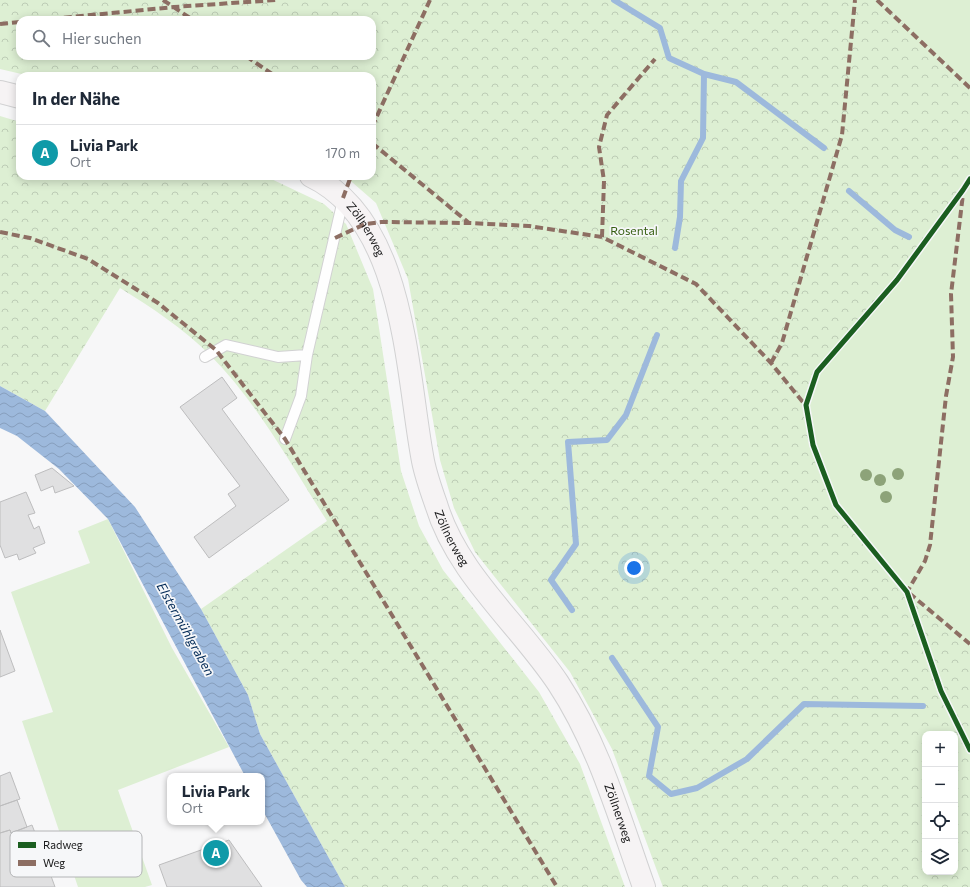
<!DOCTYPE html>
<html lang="de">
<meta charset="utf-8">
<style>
:root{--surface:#fff;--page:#f2f2f3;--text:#1f2937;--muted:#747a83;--line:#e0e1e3;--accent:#666667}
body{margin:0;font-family:Commissioner,sans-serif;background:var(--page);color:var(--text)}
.controls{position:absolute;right:12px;bottom:12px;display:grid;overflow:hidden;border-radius:8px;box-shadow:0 2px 10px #0003}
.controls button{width:36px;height:36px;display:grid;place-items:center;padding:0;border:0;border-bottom:1px solid var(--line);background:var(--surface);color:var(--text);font:20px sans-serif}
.you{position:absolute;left:634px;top:568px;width:14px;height:14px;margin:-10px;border:3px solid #fff;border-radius:50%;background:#1a73e8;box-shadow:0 0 0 6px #1a73e833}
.badge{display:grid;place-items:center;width:26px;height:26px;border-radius:50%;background:var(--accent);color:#fff;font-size:13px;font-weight:700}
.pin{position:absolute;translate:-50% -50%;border:2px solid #fff;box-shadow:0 1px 4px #0006}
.popup{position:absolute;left:167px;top:773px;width:98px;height:52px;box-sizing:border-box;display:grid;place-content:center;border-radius:8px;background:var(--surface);filter:drop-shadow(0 1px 3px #0005);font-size:13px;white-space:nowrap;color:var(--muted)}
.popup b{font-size:15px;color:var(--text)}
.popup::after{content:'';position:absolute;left:50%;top:100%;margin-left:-8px;border:8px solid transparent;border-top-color:var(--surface)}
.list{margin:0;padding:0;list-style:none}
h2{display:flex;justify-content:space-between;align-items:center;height:52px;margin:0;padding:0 16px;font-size:17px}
h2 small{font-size:13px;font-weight:400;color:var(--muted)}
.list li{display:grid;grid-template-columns:26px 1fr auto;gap:12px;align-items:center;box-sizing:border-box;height:56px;padding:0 16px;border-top:1px solid var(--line)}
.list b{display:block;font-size:15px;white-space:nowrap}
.list p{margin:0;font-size:13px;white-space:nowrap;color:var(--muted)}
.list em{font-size:13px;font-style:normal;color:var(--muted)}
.icon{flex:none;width:22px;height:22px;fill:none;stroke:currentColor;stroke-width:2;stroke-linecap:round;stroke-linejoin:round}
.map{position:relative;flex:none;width:970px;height:887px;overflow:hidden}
.search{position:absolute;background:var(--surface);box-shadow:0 2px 10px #0003;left:16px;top:16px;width:360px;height:44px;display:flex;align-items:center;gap:10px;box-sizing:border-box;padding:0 14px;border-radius:12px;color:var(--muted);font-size:15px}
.panel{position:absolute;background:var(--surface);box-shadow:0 2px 10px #0003;left:16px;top:72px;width:360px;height:108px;border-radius:12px}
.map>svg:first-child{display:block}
.green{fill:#ddefd3}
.forest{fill:url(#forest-crowns);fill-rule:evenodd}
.water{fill:url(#water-waves)}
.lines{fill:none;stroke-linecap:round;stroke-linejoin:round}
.stream{stroke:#9db9dc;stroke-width:6}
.building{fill:#e0e0e1;stroke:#bdbdbe}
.service-casing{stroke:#d1d1d2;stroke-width:12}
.secondary-casing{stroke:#d1d1d2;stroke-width:24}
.service{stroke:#fefefe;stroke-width:10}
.secondary{stroke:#f6f3f4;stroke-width:22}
.quiet{stroke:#8d6e63;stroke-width:4;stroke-dasharray:8 4;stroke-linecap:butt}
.cycleway-casing{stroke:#f6f7f9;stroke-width:8}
.cycleway{stroke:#1b5e20;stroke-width:5}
.tree{fill:#8da379}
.labels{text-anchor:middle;stroke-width:3.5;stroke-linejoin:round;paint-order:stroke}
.street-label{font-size:12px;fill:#181819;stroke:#f6f7f9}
.park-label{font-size:12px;fill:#365f11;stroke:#f6f7f9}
.water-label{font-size:13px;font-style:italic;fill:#002956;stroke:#f6f7f9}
.key{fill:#f6f7f9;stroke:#b3b4b6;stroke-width:1}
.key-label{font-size:11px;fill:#181819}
</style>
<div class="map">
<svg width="970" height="887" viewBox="0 0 970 887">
<defs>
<pattern id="forest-crowns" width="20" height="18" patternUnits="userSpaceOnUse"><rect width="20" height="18" fill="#ddefd3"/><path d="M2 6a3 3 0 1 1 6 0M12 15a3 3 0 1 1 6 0" fill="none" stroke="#bdccb5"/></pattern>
<pattern id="water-waves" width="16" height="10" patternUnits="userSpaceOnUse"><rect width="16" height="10" fill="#9db9dc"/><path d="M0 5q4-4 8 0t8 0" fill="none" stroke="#869ebc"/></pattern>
</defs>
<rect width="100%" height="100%" fill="#f7f7f8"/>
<!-- green -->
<path class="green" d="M877,0H970V88L889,10Z
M970,179V644L907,592L836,505L813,445L806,405L817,372L897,280L963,190Z
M108,519L172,648L229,747L118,790L152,885L145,887H78L22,721L53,712L11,592L90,563L78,531Z"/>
<!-- forest -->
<path class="forest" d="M0,0H877L889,10L970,88V179L963,190L897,280L817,372L806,405L813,445L836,505L907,592L970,644V887H663L612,749L570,672L475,552L454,508L440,460L408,279L376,203L345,176H372V76H30L0,69ZM20,20H372V56H20ZM925,734H955V872H925Z
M0,116L20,122V176H265L324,204L346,224L373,289L401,471L419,526L443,570L539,692L580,764L625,887H345L260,734L248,695L201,609L327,521C291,465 257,402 210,355C183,328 152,308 120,288L45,411L0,386Z"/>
<!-- water -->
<path class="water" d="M0,386L45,411L135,507L201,609L248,695L260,734L345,887H307L301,880L262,809V776H245L108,519L59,469L17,436L0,428Z"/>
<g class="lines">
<!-- stream -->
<path class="stream" d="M614,0L660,28L669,58L704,74L736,82L824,148
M849,191L895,230L909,237
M675,248L680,217L681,181L703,138L704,74
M572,610L551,580L576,544L568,442L607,440L626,415L657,335
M612,658L658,727L649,776L671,794L697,788L747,759L804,704L923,706"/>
</g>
<!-- building -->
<path class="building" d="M222,377L237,398L222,409L289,500L209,558L194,537L236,506L228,494L240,486L180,407Z
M52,468L74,486L55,493L53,486L41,491L35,475Z
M26,492L35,513L28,515L34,529L39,526L45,543L33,548L36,553L19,560L17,554L5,558L0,545V502Z
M0,630L15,671L0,677Z
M10,772L20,799L0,806V776Z
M17,800L27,827L11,833L10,830L0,833V806Z
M32,825L42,851L49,848L59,873L51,876L55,887H0V833L10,830L11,833Z
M229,840L262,887H167L159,865Z"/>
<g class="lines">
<!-- service casing -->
<g class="service-casing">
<path id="service" d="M205,357L226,345L278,357L307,355L343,200
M285,439L301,396L307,355"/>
</g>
<!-- secondary casing -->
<g class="secondary-casing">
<g id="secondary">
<path d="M0,92L20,97"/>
<path id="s1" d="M311,176C406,221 406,372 423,461C426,476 431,490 436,504C457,574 518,623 558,683C599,745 619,817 644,887"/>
</g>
</g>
<!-- service -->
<use href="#service" class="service"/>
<!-- secondary -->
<use href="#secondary" class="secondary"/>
<!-- quiet -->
<path class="quiet" d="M163,0L193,20
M877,0L970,88
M40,20L174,7L276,0
M0,24L20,22
M246,56L275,76
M372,127L430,0
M372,143L469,223L529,226L602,237L696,284L771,363L806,406
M343,198L351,176
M0,232L30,238L88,259L158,303L216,350L285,439L557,887
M602,237L604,181L599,147L607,115L655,59
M335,238L365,224L381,222L469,223
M771,363L782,343L842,135L855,0
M909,593L970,644
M908,594L907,592L925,561L930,545L946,396L953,357L951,294L963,194"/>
<!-- cycleway casing -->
<g class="cycleway-casing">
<path id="cycleway" d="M970,179L963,190L897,280L817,372L806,405L813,445L836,505L907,592L941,691L970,750"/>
</g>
<!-- cycleway -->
<use href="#cycleway" class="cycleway"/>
</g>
<!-- trees -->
<g class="tree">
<circle cx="898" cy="474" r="6"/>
<circle cx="866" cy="475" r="6"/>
<circle cx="880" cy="480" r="6"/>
<circle cx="886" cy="497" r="6"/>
</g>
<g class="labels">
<!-- street labels -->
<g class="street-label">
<text dy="4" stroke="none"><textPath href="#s1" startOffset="78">Zöllnerweg</textPath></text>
<text dy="4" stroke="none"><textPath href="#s1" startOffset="401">Zöllnerweg</textPath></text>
<text dy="4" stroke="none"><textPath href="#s1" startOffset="725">Zöllnerweg</textPath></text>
</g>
<!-- park labels -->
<g class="park-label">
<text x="634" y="235">Rosental</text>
</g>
<!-- water labels -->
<g class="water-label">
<text transform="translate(186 629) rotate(61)" y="5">Elstermühlgraben</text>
</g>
</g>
<!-- legend -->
<rect x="10" y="831" width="132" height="46" rx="6" class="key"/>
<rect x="18" y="842" width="18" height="6" fill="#1b5e20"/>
<rect x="18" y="860" width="18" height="6" fill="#8d6e63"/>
<g class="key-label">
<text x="43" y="849">Radweg</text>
<text x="43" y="867">Weg</text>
</g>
</svg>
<div class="controls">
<button>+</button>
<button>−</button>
<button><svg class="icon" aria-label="locate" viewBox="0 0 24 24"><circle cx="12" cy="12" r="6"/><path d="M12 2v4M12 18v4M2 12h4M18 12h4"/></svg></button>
<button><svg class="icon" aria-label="layers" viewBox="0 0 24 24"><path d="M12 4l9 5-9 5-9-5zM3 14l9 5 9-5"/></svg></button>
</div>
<div class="you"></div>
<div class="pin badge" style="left:216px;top:853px;background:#0f9aa8">A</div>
<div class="popup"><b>Livia Park</b>Ort</div>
<div class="search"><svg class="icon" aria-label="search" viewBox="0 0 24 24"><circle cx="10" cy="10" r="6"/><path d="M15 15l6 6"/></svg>Hier suchen</div>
<section class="panel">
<h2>In der Nähe<small></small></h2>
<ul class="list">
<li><span class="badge" style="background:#0f9aa8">A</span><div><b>Livia Park</b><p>Ort</p></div><em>170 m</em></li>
</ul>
</section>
</div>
